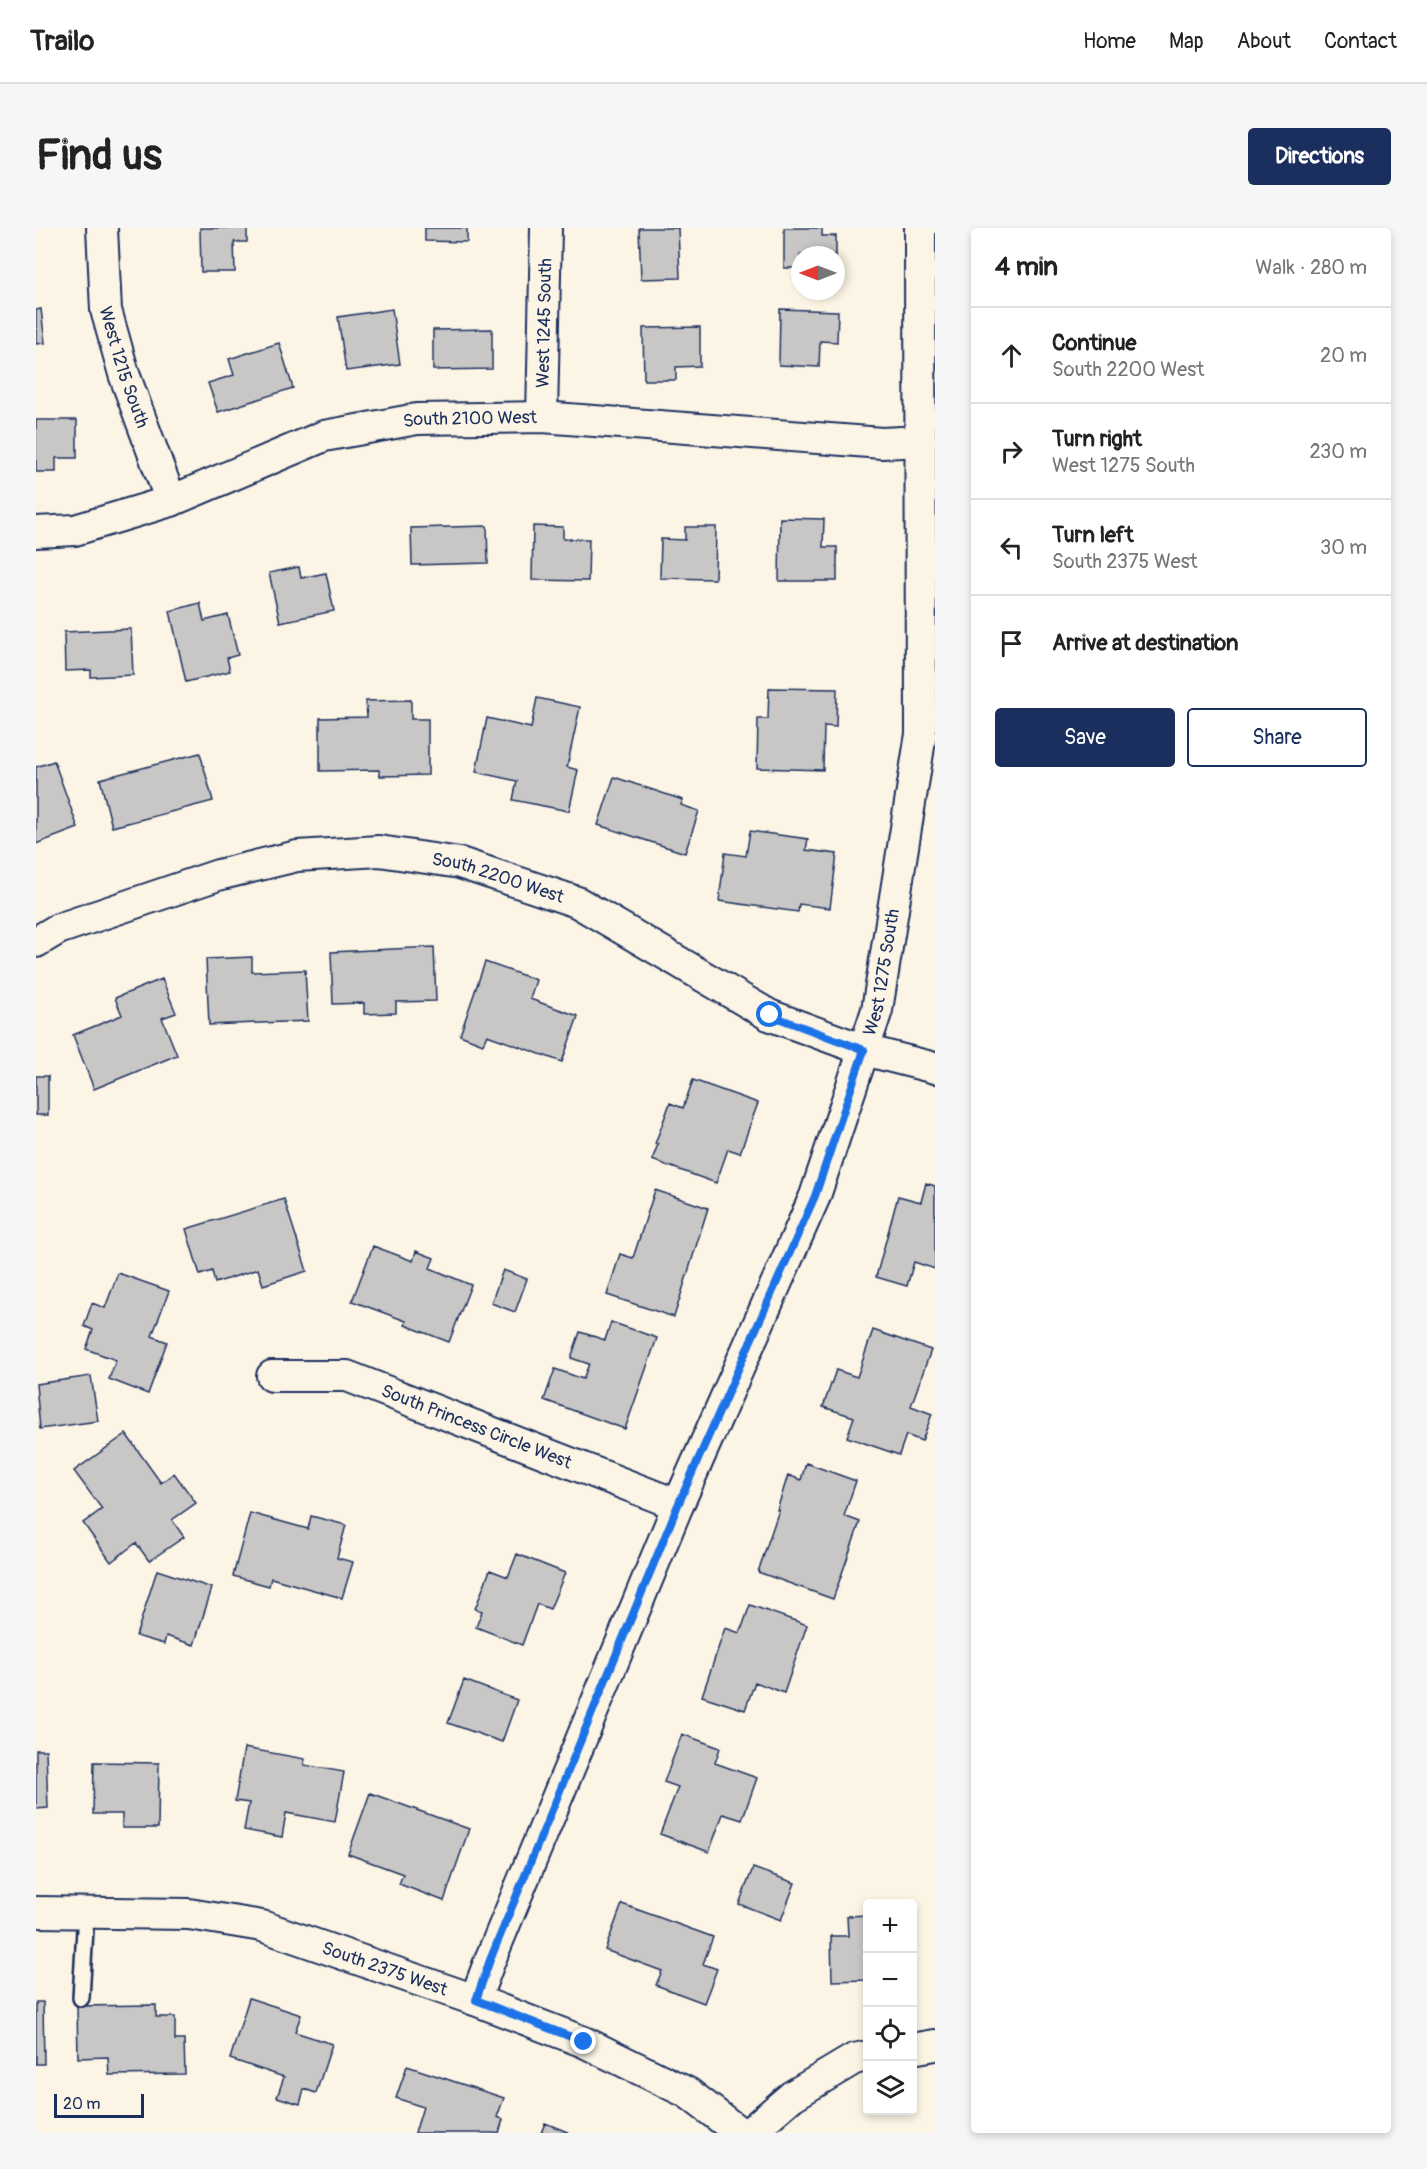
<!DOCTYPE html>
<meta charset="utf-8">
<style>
:root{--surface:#fff;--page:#f6f6f6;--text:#222;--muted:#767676;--line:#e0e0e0;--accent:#1b2f5e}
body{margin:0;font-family:Pangolin,sans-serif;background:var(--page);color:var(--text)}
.controls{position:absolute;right:18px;bottom:18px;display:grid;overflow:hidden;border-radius:6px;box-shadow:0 3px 9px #0003}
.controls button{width:54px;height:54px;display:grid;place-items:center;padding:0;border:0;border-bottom:2px solid var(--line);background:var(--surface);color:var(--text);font:30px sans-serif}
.compass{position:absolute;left:755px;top:18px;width:54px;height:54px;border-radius:50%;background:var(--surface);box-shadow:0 3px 9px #0003;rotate:270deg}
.scale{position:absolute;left:18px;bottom:15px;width:90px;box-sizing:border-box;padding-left:6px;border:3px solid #1b2f5e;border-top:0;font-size:16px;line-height:21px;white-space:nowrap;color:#1b2f5e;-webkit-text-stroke:4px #fcf5e5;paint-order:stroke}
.stop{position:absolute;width:18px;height:18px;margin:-14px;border:4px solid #1a73e8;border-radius:50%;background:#fff}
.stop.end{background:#1a73e8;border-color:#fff;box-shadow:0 2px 6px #0008}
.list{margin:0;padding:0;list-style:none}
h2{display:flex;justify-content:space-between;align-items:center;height:78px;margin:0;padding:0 24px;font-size:26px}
h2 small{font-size:20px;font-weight:400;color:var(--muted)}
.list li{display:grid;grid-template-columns:39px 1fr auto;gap:18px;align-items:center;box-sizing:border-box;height:96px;padding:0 24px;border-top:2px solid var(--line)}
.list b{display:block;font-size:22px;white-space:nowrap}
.list p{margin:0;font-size:20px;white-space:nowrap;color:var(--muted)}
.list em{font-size:20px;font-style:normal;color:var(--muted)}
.actions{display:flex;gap:12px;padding:18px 24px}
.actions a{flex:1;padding:14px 0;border:2px solid var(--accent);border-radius:6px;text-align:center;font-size:21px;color:var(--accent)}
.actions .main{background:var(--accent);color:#fff}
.icon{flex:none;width:33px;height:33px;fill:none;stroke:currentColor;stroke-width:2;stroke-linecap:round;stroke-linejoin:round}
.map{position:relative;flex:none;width:899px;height:1905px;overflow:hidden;border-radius:6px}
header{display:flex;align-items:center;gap:36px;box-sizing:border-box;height:84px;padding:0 30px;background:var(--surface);border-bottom:2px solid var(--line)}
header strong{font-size:28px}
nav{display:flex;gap:33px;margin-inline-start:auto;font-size:21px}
.intro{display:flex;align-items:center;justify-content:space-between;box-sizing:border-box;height:144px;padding:0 36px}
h1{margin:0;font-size:42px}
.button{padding:15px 27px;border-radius:6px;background:var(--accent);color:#fff;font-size:21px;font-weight:700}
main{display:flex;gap:36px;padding:0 36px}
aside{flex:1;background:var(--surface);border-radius:6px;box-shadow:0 3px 9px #0003}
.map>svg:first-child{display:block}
.building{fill:#c8c7c6;stroke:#1b2f5e;stroke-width:1.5}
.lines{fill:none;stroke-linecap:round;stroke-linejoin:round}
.service-casing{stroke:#1b2f5e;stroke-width:20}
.minor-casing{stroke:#1b2f5e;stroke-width:34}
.service{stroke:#fcf5e5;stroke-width:15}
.minor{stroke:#fcf5e5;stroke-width:30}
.route{stroke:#1a73e8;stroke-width:8}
.labels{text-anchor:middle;stroke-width:6;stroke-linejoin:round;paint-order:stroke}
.street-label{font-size:18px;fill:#1b2f5e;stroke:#fcf5e5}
</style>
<header>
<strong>Trailo</strong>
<nav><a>Home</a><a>Map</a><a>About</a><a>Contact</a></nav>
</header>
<div class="intro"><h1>Find us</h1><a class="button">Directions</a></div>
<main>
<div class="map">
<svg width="899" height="1905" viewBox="0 0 899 1905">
<rect width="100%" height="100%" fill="#fcf5e5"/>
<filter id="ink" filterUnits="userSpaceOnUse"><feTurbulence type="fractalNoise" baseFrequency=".0167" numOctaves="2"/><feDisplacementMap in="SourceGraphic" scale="12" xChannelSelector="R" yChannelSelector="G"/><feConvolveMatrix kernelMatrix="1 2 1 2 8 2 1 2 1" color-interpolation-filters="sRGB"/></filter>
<g filter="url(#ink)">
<!-- building -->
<path class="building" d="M164,0H211V14H198L199,44H165Z
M389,0H431V14L389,13Z
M603,0H642L644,50L605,51Z
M748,0H786V8H800V30V27H764V40H748Z
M5,81L9,115L0,116V82Z
M356,81L364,136L310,143L302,89Z
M744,81L802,83L801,114L784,113L783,139L743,137Z
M664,99V138L640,139V152H608L607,100Z
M456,101V141L397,142V102Z
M243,115L257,160L182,184L172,155L198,147L193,131Z
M0,192H41V230H20V244H0Z
M744,290L788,291L787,319H801V353H743Z
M451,298L452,335L376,337L375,300Z
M497,298L527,299V311H553L552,353L496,352Z
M649,299H680L679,351L624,350L625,311L649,312Z
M263,339L265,350L290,345L298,383L244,394L233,345Z
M164,375L168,393L192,387L202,427L191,430L194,443L150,454L134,383Z
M95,401L97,447L55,449V442L29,443L28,404Z
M733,460L801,461L800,499L788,498L787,542L721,540L722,491H732Z
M501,470L544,479L531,539L542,542L533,583L477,572L481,553L440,544L451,490L495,500Z
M375,472V491H392V547L344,548L343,542L284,543V490L331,489L330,473Z
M164,525L177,573L76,599L64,551Z
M18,533L42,600L0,616V539Z
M578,549L647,572L645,577L663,583L649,625L562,597Z
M714,603L772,611L770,622L801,626L794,680L763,676L762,684L683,673L689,625L710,628Z
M398,719L400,773L360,774V785L328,786V775L297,776L295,724Z
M216,729V744L269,742L272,793L173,797L170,731Z
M449,734L500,752L494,771L542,788L526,834L451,807L447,816L424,807Z
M126,751L140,785L126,790L141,827L58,861L37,807L86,787L79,770Z
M0,848H12V887H0Z
M657,852L722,875L704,925L692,921L680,955L616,932L622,916H619L634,875L647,880Z
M890,955L899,958V1041L878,1034L871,1058L840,1049L862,968L885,974Z
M619,962L672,980L638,1089L571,1067L584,1026L597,1030Z
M248,971L271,1043L227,1057L222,1041L179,1055L176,1043L164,1047L150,1001Z
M337,1018L377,1033L380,1023L398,1030L394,1040L435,1057L413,1114L369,1097L370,1093L316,1073Z
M467,1042L491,1051L479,1084L455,1075Z
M82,1045L133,1063L116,1108L131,1114L112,1166L73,1151L80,1132L50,1121L57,1102L48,1098L56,1075L69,1080Z
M575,1094L621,1110L589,1201L508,1172L519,1141L547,1151L553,1136L535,1130L544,1104L569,1112Z
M837,1102L895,1122L875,1178L896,1186L886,1213L870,1207L863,1227L811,1209L818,1189L787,1179L800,1142L821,1149Z
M55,1148L62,1193L4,1201L0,1156Z
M90,1206L125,1255L138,1245L160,1275L136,1292L148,1309L113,1333L100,1315L75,1334L47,1295L66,1281L38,1243Z
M770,1235L820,1253L808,1288L824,1294L797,1371L722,1344L743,1282H741L752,1247L765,1252Z
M214,1285L272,1301L275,1288L310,1297L301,1330L317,1334L306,1370L235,1350L233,1358L197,1348Z
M481,1326L529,1345L514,1381L501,1376L486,1417L440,1399L446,1383L439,1381L454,1342L472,1349Z
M121,1342L176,1360L158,1417L130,1408L128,1416L100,1408Z
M714,1377L771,1397L748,1465L719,1454L709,1482L666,1468L689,1400L704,1405Z
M428,1452L481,1472L466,1514L412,1495Z
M646,1506L684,1520L679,1535L721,1550L706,1592L687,1586L673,1624L624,1606L642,1559L628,1554Z
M208,1520L269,1531L268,1537L308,1544L299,1594L250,1585L246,1609L208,1602L213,1575L199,1573Z
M0,1522H10L12,1580L0,1581Z
M58,1534L123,1535L122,1600H86V1586H57Z
M334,1565L433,1601L408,1673L363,1656L367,1646L312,1626Z
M717,1640L759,1655L745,1692L703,1676Z
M586,1676L677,1709L667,1736L681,1741L668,1775L620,1757L626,1743L569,1722Z
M832,1687V1752L796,1753L795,1708H812L811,1688Z
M213,1770L265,1787L259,1804L296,1816L280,1865L268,1861L264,1876L241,1869L248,1849L194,1831Z
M0,1774H7L8,1836H0Z
M120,1777V1789H139V1812H148L149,1846L73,1847L72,1829L42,1830L41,1778Z
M371,1838L468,1870L461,1889L467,1891L463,1905H379L387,1879L360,1870Z
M509,1895L534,1905H505Z"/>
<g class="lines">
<!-- service casing -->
<g class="service-casing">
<path id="service" d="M45,1770L50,1684"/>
</g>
<!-- minor casing -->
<g class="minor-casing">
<g id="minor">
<path id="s1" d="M66,0L70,82L88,146L135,273"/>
<path id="s2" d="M506,189L510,0"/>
<path id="s3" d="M0,304L39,302L135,273L288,208L381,191L506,189L846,215L885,213"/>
<path id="s4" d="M0,714L22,701L182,647L261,628L343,623L424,635L541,674L733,787L828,822L899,840"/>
<path id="s5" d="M236,1148H311L642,1277"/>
<path id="s6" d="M0,1684L153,1686L226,1698L439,1772L548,1814L652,1865L704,1905"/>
<path id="s7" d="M439,1772L454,1732L642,1277L779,968L841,782L885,506L884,0"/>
<path d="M876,1821L899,1817"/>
<path d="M713,1905L756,1868L818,1831L832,1828"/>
</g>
</g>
<!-- service -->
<use href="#service" class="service"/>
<!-- minor -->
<use href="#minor" class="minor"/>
</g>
</g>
<g class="lines" filter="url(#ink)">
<!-- route -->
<path class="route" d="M548,1814L440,1772L454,1732L642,1277L779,968L828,822L734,787"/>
</g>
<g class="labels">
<!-- street labels -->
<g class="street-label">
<text dy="6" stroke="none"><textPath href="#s2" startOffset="94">West 1245 South</textPath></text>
<text dy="6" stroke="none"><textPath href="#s1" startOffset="142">West 1215 South</textPath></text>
<text dy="6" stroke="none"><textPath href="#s3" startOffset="453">South 2100 West</textPath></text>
<text dy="6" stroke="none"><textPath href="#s4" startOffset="480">South 2200 West</textPath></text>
<text dy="6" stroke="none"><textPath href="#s7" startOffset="1107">West 1275 South</textPath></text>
<text dy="6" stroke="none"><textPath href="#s5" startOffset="214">South Princess Circle West</textPath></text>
<text dy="6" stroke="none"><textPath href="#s6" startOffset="357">South 2375 West</textPath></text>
</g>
</g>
</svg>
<div class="controls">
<button>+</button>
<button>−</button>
<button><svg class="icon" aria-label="locate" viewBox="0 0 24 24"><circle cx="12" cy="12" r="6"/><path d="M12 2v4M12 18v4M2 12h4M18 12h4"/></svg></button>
<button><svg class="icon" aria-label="layers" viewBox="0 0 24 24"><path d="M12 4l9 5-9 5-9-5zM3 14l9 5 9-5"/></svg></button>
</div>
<svg class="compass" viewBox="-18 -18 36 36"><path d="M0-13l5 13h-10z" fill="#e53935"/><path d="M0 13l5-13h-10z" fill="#767676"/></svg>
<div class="scale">20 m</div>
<div class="stop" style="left:734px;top:787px"></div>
<div class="stop end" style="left:548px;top:1814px"></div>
</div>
<aside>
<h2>4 min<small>Walk · 280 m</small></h2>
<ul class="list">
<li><svg class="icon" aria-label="ahead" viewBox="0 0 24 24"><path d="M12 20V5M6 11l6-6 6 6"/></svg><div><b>Continue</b><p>South 2200 West</p></div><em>20 m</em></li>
<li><svg class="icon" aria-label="right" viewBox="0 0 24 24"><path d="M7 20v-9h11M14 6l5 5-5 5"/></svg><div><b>Turn right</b><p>West 1275 South</p></div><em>230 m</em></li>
<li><svg class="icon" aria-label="left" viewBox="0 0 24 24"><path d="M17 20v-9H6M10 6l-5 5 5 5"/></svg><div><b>Turn left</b><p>South 2375 West</p></div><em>30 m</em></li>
<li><svg class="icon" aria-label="arrive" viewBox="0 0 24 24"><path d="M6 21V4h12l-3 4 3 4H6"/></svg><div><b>Arrive at destination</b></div></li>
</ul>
<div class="actions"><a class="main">Save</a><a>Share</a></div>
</aside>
</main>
